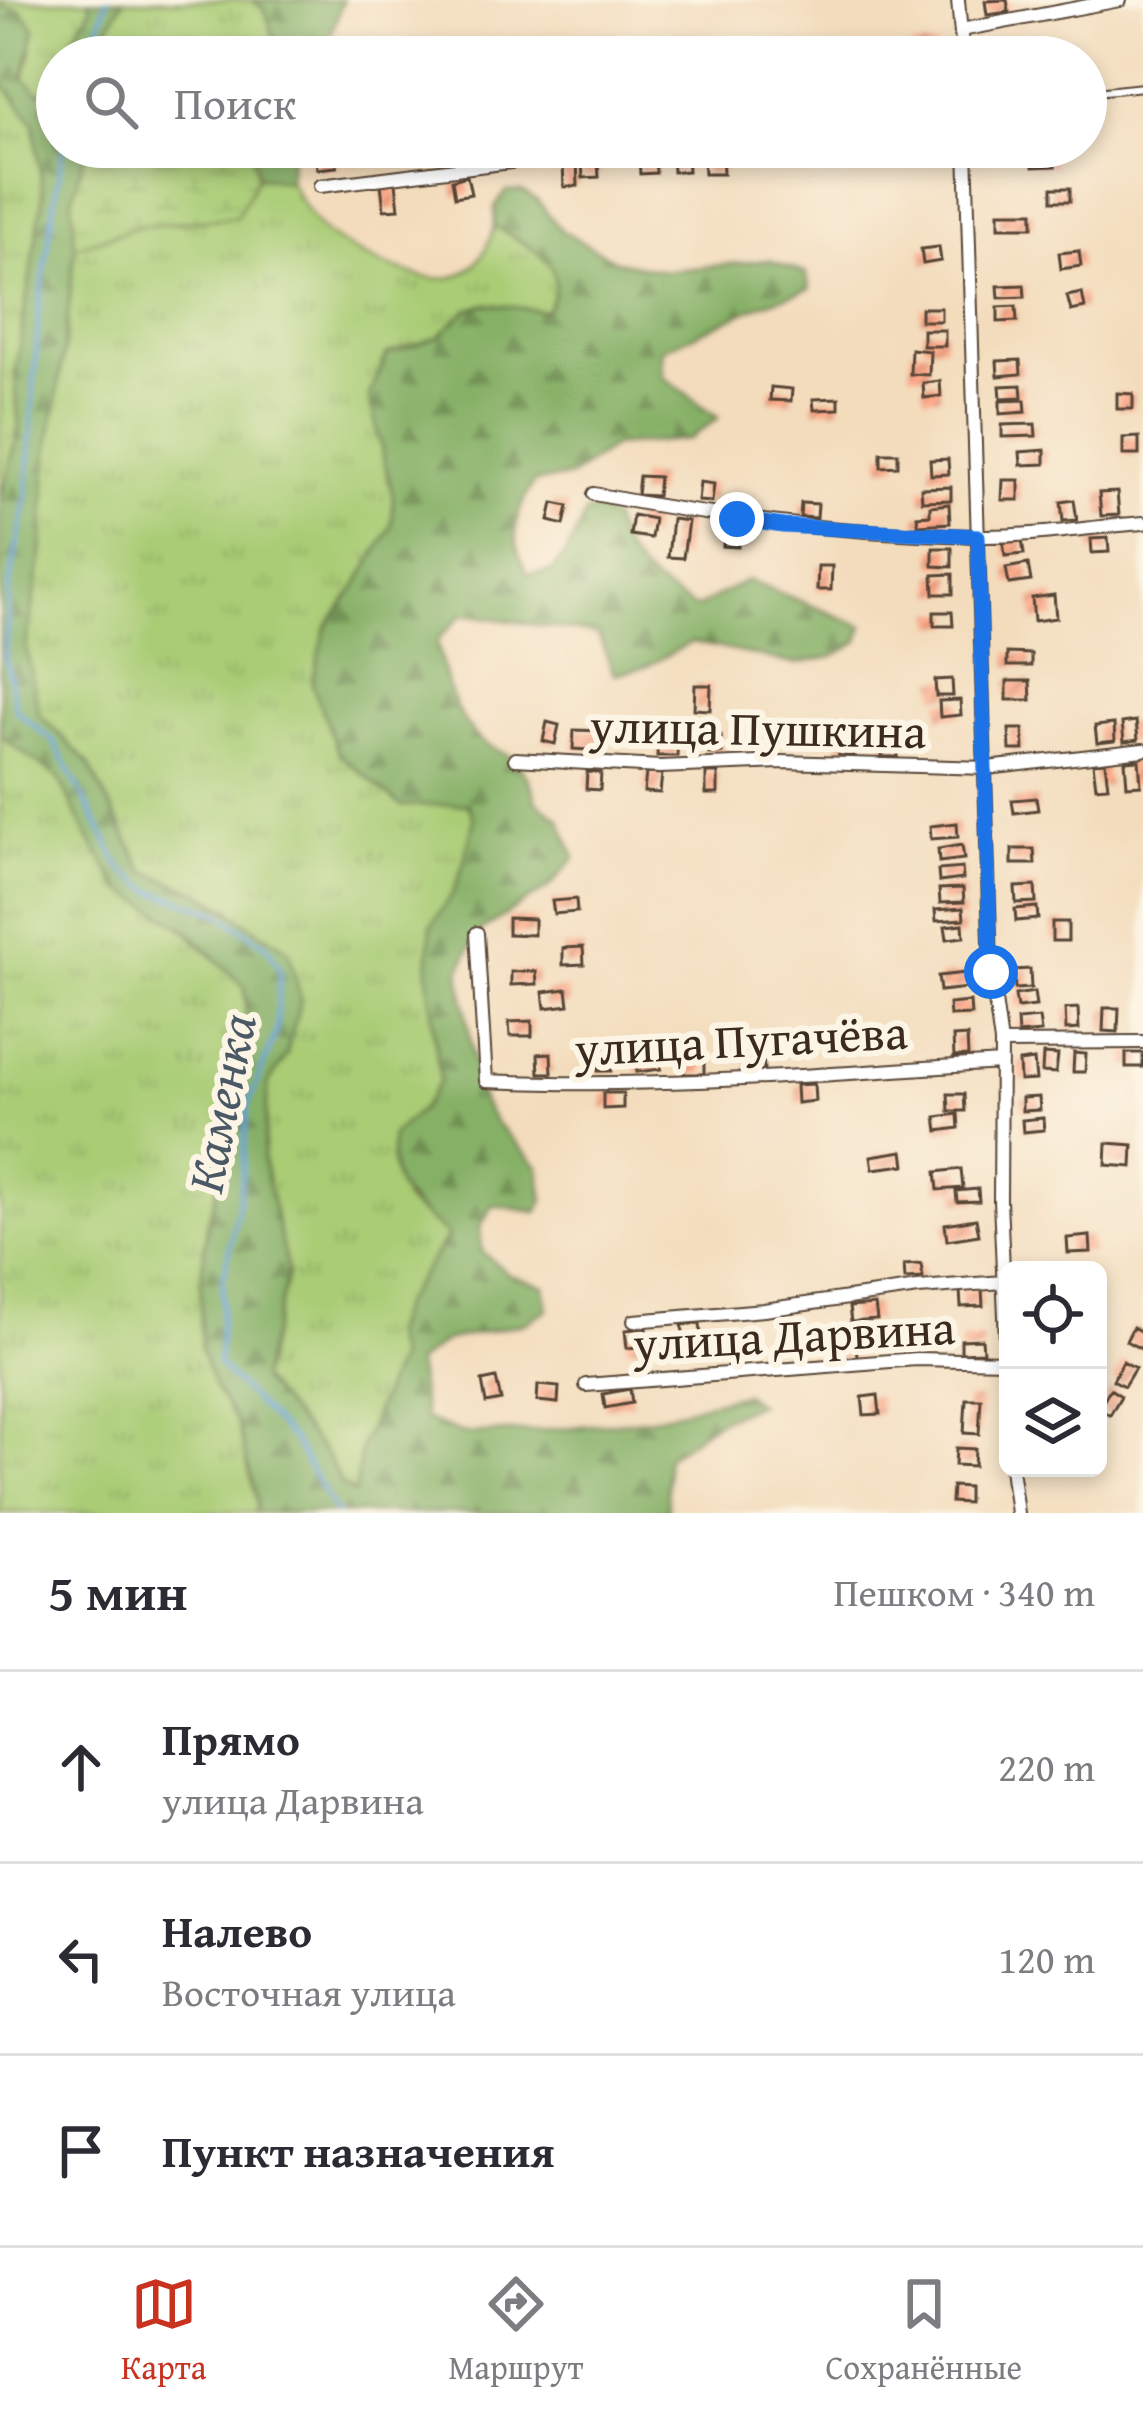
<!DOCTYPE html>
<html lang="ru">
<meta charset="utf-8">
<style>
:root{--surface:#fff;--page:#f7f7f7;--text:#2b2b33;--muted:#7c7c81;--line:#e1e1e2;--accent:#c8321e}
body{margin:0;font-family:"Gentium Book Plus",serif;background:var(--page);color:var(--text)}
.controls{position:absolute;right:36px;bottom:36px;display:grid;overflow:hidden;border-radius:18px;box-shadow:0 6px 18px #0003}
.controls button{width:108px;height:108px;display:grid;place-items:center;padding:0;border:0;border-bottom:3px solid var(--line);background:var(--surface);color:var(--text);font:60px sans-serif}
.stop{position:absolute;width:36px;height:36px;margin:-27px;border:9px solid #1a73e8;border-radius:50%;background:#fff}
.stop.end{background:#1a73e8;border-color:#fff;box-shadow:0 3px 12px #0008}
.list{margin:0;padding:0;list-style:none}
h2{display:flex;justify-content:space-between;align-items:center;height:156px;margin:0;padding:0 48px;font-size:51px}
h2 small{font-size:39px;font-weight:400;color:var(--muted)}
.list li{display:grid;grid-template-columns:78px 1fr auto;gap:36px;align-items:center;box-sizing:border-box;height:192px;padding:0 48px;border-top:3px solid var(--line)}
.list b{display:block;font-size:45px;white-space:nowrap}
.list p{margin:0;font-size:39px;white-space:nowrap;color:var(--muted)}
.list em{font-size:39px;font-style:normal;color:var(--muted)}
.icon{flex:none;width:66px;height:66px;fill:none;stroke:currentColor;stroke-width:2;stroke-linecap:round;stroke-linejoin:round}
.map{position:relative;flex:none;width:1143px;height:1513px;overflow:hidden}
.search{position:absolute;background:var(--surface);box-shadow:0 6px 18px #0003;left:36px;right:36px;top:36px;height:132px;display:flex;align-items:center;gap:30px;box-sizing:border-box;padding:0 42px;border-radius:66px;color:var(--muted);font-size:45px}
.sheet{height:732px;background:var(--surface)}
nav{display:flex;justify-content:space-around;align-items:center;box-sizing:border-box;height:168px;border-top:3px solid var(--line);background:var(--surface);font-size:33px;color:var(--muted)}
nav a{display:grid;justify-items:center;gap:6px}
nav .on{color:var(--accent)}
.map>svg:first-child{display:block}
.grass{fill:url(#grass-tufts);stroke:#727b4a;stroke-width:3}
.forest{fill:url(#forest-firs);stroke:#606d42;stroke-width:3}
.wetland{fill:url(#wetland-marsh);stroke:#727b4a;stroke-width:3}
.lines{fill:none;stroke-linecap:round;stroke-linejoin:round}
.stream{stroke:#63a0d4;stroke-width:4.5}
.building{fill:url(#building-hatch)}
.lane-casing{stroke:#574536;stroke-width:10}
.street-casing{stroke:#574536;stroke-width:16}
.lane{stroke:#fff;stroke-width:6}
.street{stroke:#fff;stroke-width:12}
.route{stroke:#1a73e8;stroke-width:15}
.labels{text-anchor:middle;stroke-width:12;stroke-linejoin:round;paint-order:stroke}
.street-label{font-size:48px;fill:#3b2a1e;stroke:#fcf5e5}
.water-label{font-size:51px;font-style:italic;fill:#4b5967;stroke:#fcf5e5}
</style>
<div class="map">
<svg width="1143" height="1513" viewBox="0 0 1143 1513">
<defs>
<pattern id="grass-tufts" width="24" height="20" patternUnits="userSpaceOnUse" patternTransform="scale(3)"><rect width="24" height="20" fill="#a9cc75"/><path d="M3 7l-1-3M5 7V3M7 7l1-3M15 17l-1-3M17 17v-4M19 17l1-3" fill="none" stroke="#92af65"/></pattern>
<pattern id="forest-firs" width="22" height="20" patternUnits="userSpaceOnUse" patternTransform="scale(3)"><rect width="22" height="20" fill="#86b066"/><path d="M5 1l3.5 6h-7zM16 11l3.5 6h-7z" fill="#6f8f53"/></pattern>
<pattern id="wetland-marsh" width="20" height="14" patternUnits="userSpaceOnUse" patternTransform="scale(3)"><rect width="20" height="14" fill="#a9cc75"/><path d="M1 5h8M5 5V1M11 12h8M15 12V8" fill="none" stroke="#92af65"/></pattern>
<pattern id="building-hatch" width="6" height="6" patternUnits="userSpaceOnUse" patternTransform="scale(3)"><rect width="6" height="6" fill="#fda989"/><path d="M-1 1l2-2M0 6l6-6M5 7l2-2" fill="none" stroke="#ce8a6f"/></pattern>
</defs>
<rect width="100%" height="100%" fill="#fcf5e5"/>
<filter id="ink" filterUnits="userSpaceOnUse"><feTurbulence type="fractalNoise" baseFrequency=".00833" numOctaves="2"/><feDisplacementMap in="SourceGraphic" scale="24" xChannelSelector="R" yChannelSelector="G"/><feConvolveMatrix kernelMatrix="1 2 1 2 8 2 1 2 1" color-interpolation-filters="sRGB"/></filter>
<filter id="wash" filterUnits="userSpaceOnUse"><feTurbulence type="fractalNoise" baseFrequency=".004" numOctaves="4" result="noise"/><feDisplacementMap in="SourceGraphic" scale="48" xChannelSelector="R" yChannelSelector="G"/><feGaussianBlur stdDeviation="2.7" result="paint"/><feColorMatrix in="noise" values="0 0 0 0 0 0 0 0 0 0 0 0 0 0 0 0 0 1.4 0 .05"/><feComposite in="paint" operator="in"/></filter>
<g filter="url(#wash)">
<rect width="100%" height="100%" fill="#f3dcbc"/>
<!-- grass -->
<path class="grass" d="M0,0H89L91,8L74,35L70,57H57V86L53,91L37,92L24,78L32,50L21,10L0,5Z
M123,0H253L265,10L280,57H101L102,39Z
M0,78L34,123L43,195L15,373L19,430L0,501Z
M258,176L289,182C299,196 308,216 320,228C342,250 418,283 448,278C476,274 488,249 494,226C529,247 575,263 546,311L487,304L467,310L438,337L387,354L369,397L393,497L392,525L358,585L326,628L469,804L474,820L463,865L454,891L431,926L432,1020L440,1081L423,1107L392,1135L404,1201L448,1235L402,1303L391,1334L397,1360L361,1447L356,1494L342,1486L325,1453L260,1379L288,1274L263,1160L268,1084L286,1056L232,910L199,892L144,871L88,763L39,714L26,647L42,553L47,458L65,344L75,247L140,226L236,217Z
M0,736L58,777L89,839L245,987L246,1019L232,1136L208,1221L201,1279V1350L214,1387L237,1423L257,1501L255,1513H0Z"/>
<!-- forest -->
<path class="forest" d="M89,0H123L102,39L101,57H70L74,35L91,8Z
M253,0H343L323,57H280L265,10Z
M0,5L21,10L35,29L24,78L38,92L53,91L57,86V147H87L72,201L75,247L65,344L47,458L42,553L26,646L39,714L88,763L144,871L199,892L288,950L301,999L286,1056L268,1084L263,1160L288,1274L260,1379L325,1453L342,1486L355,1493L361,1447L397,1360L391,1334L402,1303L448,1236C408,1199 387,1196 392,1135L423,1107L440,1081L428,975L431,926L454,891L463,865L474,820L469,804L401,806L339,754L312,684L326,628L358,584L392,525L393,497L369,396L388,354L438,337L467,310L487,304L546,311C575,263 529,247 494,226L495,207L506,191H522L538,201L561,230L616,261L665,271L769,260L806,274L810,289L765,303L662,349L663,376L718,418L689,439L613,446L570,477L534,482C514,513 508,540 528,574L551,572L567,552L586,513L597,509L613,520C623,565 658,588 696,608L747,580L863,626L859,641L832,657L794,664L692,642L645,667L614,674L598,634L463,614L437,640C443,675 453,719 483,742C490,748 500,751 508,755C521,763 534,787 537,802L560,819L575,858L549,887L477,933L460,971L476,1079L483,1103L495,1122L539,1167L544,1201L537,1212L493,1205L480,1227L482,1251L509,1275L544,1286L548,1309L524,1323L444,1341L416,1363L425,1419L463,1434L537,1431L653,1418L745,1393L757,1404L715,1422L666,1458L668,1513H255L257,1501L237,1423L214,1387L201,1350V1279L208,1221L232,1136L246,1019L245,987L186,929L120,889L89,839L58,777L0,736V501L19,430L15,373L43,195L34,123L0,78Z
M250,147H292L289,182L258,176Z"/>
<!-- wetland -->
<path class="wetland" d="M87,147H250L258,176L236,217L140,226L75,247L72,201Z"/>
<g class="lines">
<!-- stream -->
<path class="stream" d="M89,57L107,0
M63,147L39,307L27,495L9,588L5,655L16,710L54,742L122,870L152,891L217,912L267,946L280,969L276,1032L248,1106L241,1187L223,1281L218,1365L293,1440L336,1513"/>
</g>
<g id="blocks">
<!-- building -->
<path class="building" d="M1007,0L1009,12L987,15L985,1Z
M912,46H936V57H912Z
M395,147H412L415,159L397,162Z
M722,152L723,174H704L703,153Z
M336,154L337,167L317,169L316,156Z
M687,154L688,171L673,172L672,155Z
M1054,155L1055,166L1033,167L1032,157Z
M655,156L656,173L640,174L639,157Z
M577,162L578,186L564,187L563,163Z
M582,162H598L599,177L583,178Z
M467,176L471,194L455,197L452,180Z
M396,183L399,209L384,210L381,184Z
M1052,188H1070V201H1052Z
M999,212H1033V227H999Z
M939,247L941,261L923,264L921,249Z
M1079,251L1081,266L1061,269L1059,253Z
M1024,285L1025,297L999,298L998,286Z
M1082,293L1085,308L1071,311L1067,296Z
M1016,306L1017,321L998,322V307Z
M921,308H941V321H921Z
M923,330H945V346H923Z
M911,349L930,351L929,375L910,374Z
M1020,360L1021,374L998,376L997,361Z
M940,381L941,396L924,398L923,383Z
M1021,385L1022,397L1001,398L1000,386Z
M771,387L792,389L791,401L770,400Z
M1117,393L1133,394V409H1117Z
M839,398V409L814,410L813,399Z
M1025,400L1026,412L1000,414V401Z
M1035,424L1036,436L1002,437V425Z
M1139,437V455H1123V438Z
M1045,450V464L1021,465L1020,452Z
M881,453H898V466L881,467Z
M948,459L949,474L931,475L930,460Z
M639,476L659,477L657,496L637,495Z
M1003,480H1019V500H1002Z
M700,482L714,484L712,502L698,501Z
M951,487V500L922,501L921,488Z
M1117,492L1119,515L1101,516L1099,493Z
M1074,500L1077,520L1063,521L1061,502Z
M553,503L568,506L564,525L549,521Z
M801,503L818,504L817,518L800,517Z
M949,504L950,523L918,525L917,516L930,515V506Z
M633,515L654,519L651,538L630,535Z
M672,519L688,521L683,558L668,557Z
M725,527L740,528L738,547L723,546Z
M1108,538L1109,552L1092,553L1091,539Z
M1022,539L1024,554L1005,556L1003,540Z
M933,548H952V567L933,566Z
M1028,564L1031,581L1009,584L1006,568Z
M818,566H832L831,590H817Z
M953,574V594H934L933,575Z
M1054,595L1056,618L1034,621L1032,598Z
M934,612H952L953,626H934Z
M1007,653L1031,654V666H1007Z
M952,679L953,696H936L935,680Z
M1007,681H1030L1031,700H1007Z
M695,685H711L710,710L694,709Z
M960,700L961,715L940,717L939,701Z
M1136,721L1138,740L1124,742L1122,723Z
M547,722L559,725L555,744L543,741Z
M1114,724L1115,741L1097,743L1095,726Z
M759,729L776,730L774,753L757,751Z
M1009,729H1023L1024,750H1010Z
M574,730L605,731L604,751L573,749Z
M658,735H678L677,756H657Z
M721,735L722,753L709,754L708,736Z
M883,737L899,738L898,757H882Z
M839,738H852L853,756H839Z
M1139,760L1141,785L1127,786L1125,761Z
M1105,762L1108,786L1096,787L1093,763Z
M587,772L601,773L600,790L586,789Z
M646,773L662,774L660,793L644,792Z
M706,773H718V794H706Z
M1036,798L1038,810L1014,813L1012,800Z
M957,823L958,837L931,839L930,826Z
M962,845L964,859L939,862L938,849Z
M1012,849H1034L1035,864H1012Z
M962,868L963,879L939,882L938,870Z
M1035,886L1036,902L1016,903L1015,887Z
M963,888L964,902L940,903L939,889Z
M576,899L577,912L554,914L552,901Z
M1037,907L1038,919L1016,921L1015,909Z
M963,908L964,919L936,921L935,910Z
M508,918L534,919V935L508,934Z
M1052,922H1068V941H1052Z
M963,924L964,937L947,939L945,926Z
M583,947L584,964L563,965V948Z
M1030,969L1031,988L1015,989L1014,970Z
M536,971L537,984L511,985V972Z
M966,973L968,988L940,991L938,976Z
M567,989L569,1005L545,1008L543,992Z
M1034,992L1036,1006L1017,1008L1015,995Z
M970,1002L971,1015L950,1016L949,1004Z
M1078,1008L1079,1029L1066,1030L1065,1009Z
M1104,1008H1119L1118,1032L1103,1031Z
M1039,1018L1041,1032L1018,1034L1017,1020Z
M532,1021V1036H510L509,1022Z
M967,1036L968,1056L954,1057L953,1037Z
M598,1052H611V1071H598Z
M551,1053L552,1073H539L538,1054Z
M763,1053L764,1070L748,1071L746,1055Z
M1074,1053L1086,1054L1085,1072H1073Z
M1126,1053H1143V1067H1126Z
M1043,1054L1058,1055L1056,1073L1042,1072Z
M660,1059L661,1069L637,1072L636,1062Z
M683,1059H704V1074H684Z
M1034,1060L1036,1080L1020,1081L1019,1062Z
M814,1084L815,1101L797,1103L796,1085Z
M603,1093H623V1108L603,1109Z
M948,1094H964L965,1111H949Z
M1039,1097L1040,1110L1022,1111V1098Z
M958,1114L959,1128L938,1131L936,1117Z
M1043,1118L1044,1130L1023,1132L1022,1120Z
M1107,1143L1133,1145L1132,1167L1106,1165Z
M903,1151L905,1165L873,1169L871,1156Z
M961,1169L963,1188L938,1190L936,1172Z
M978,1189L979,1201L957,1202L956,1191Z
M976,1219L979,1235L947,1240L945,1224Z
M1090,1236L1091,1252L1068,1253L1067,1238Z
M921,1264L923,1278L905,1279L904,1265Z
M982,1289L983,1306L961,1307L960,1290Z
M875,1305L877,1320L851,1322L849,1307Z
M700,1323L701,1337L684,1339L682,1325Z
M1133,1327L1143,1333V1350L1126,1341Z
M646,1328L648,1346L627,1348L625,1330Z
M982,1339L983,1352L961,1353V1340Z
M856,1345L857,1357L832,1358V1346Z
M1123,1361L1135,1368L1124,1386L1113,1380Z
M496,1378L501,1400L486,1403L482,1381Z
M538,1385L559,1387L558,1403L537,1401Z
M630,1389L632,1403L605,1408L603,1394Z
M1110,1389L1121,1396L1110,1415L1099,1409Z
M878,1395L880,1414L864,1415L862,1397Z
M966,1399H981L979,1434L964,1433Z
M956,1448L975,1449L974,1466L955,1465Z
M952,1486L968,1487V1503L951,1502Z"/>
</g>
</g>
<g filter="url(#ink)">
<use href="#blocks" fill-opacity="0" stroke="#574536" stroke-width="3"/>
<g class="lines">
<!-- lane casing -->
<g class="lane-casing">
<path id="lane" d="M1086,93L1143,87"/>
</g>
<!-- street casing -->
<g class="street-casing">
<path id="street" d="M958,0L963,57
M961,30L1120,0
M966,147L991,972L1001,1043L1000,1200L1008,1386
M320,186L551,157L672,147
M594,494C721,519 848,534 978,536C1032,537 1089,527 1143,523
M515,759L660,767L781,762L987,768L1143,750
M477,933L486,1081C658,1089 829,1074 999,1063
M1001,1043L1143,1042
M634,1321L764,1310L918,1288L1004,1282
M586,1385L916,1359L1007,1361
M1011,1468L1017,1513"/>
</g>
<!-- lane -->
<use href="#lane" class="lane"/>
<!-- street -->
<use href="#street" class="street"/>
</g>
</g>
<g class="lines" filter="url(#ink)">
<!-- route -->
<path class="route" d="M737,519L783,526L978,536L991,972"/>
</g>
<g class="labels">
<!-- street labels -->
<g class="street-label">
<text transform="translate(758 728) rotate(1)" y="17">улица Пушкина</text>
<text transform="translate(741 1040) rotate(-3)" y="17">улица Пугачёва</text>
<text transform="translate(794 1335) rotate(-3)" y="17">улица Дарвина</text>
</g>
<!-- water labels -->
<g class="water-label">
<text transform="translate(221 1103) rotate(-79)" y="18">Каменка</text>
</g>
</g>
</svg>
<div class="controls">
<button><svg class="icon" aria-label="locate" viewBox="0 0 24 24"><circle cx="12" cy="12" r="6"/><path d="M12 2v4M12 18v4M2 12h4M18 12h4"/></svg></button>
<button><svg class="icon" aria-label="layers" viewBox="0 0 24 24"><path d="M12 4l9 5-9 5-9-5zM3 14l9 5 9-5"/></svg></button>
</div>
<div class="stop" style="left:991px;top:972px"></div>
<div class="stop end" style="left:737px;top:519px"></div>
<div class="search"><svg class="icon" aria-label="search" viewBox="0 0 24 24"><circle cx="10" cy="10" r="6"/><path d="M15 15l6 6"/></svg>Поиск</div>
</div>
<section class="sheet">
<h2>5 мин<small>Пешком · 340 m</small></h2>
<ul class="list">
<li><svg class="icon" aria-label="ahead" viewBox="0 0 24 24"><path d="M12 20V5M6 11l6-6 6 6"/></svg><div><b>Прямо</b><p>улица Дарвина</p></div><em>220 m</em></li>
<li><svg class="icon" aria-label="left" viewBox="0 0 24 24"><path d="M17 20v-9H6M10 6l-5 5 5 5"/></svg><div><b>Налево</b><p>Восточная улица</p></div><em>120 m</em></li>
<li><svg class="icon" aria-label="arrive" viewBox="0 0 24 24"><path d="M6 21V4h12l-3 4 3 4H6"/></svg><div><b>Пункт назначения</b></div></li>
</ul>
</section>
<nav>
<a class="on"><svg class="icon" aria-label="map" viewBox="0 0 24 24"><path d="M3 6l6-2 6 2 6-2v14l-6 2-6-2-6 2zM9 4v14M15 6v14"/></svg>Карта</a>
<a><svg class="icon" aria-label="directions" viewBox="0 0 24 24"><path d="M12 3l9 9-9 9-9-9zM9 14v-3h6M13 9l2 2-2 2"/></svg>Маршрут</a>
<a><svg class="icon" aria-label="saved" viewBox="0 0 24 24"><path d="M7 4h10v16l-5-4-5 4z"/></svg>Сохранённые</a>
</nav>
